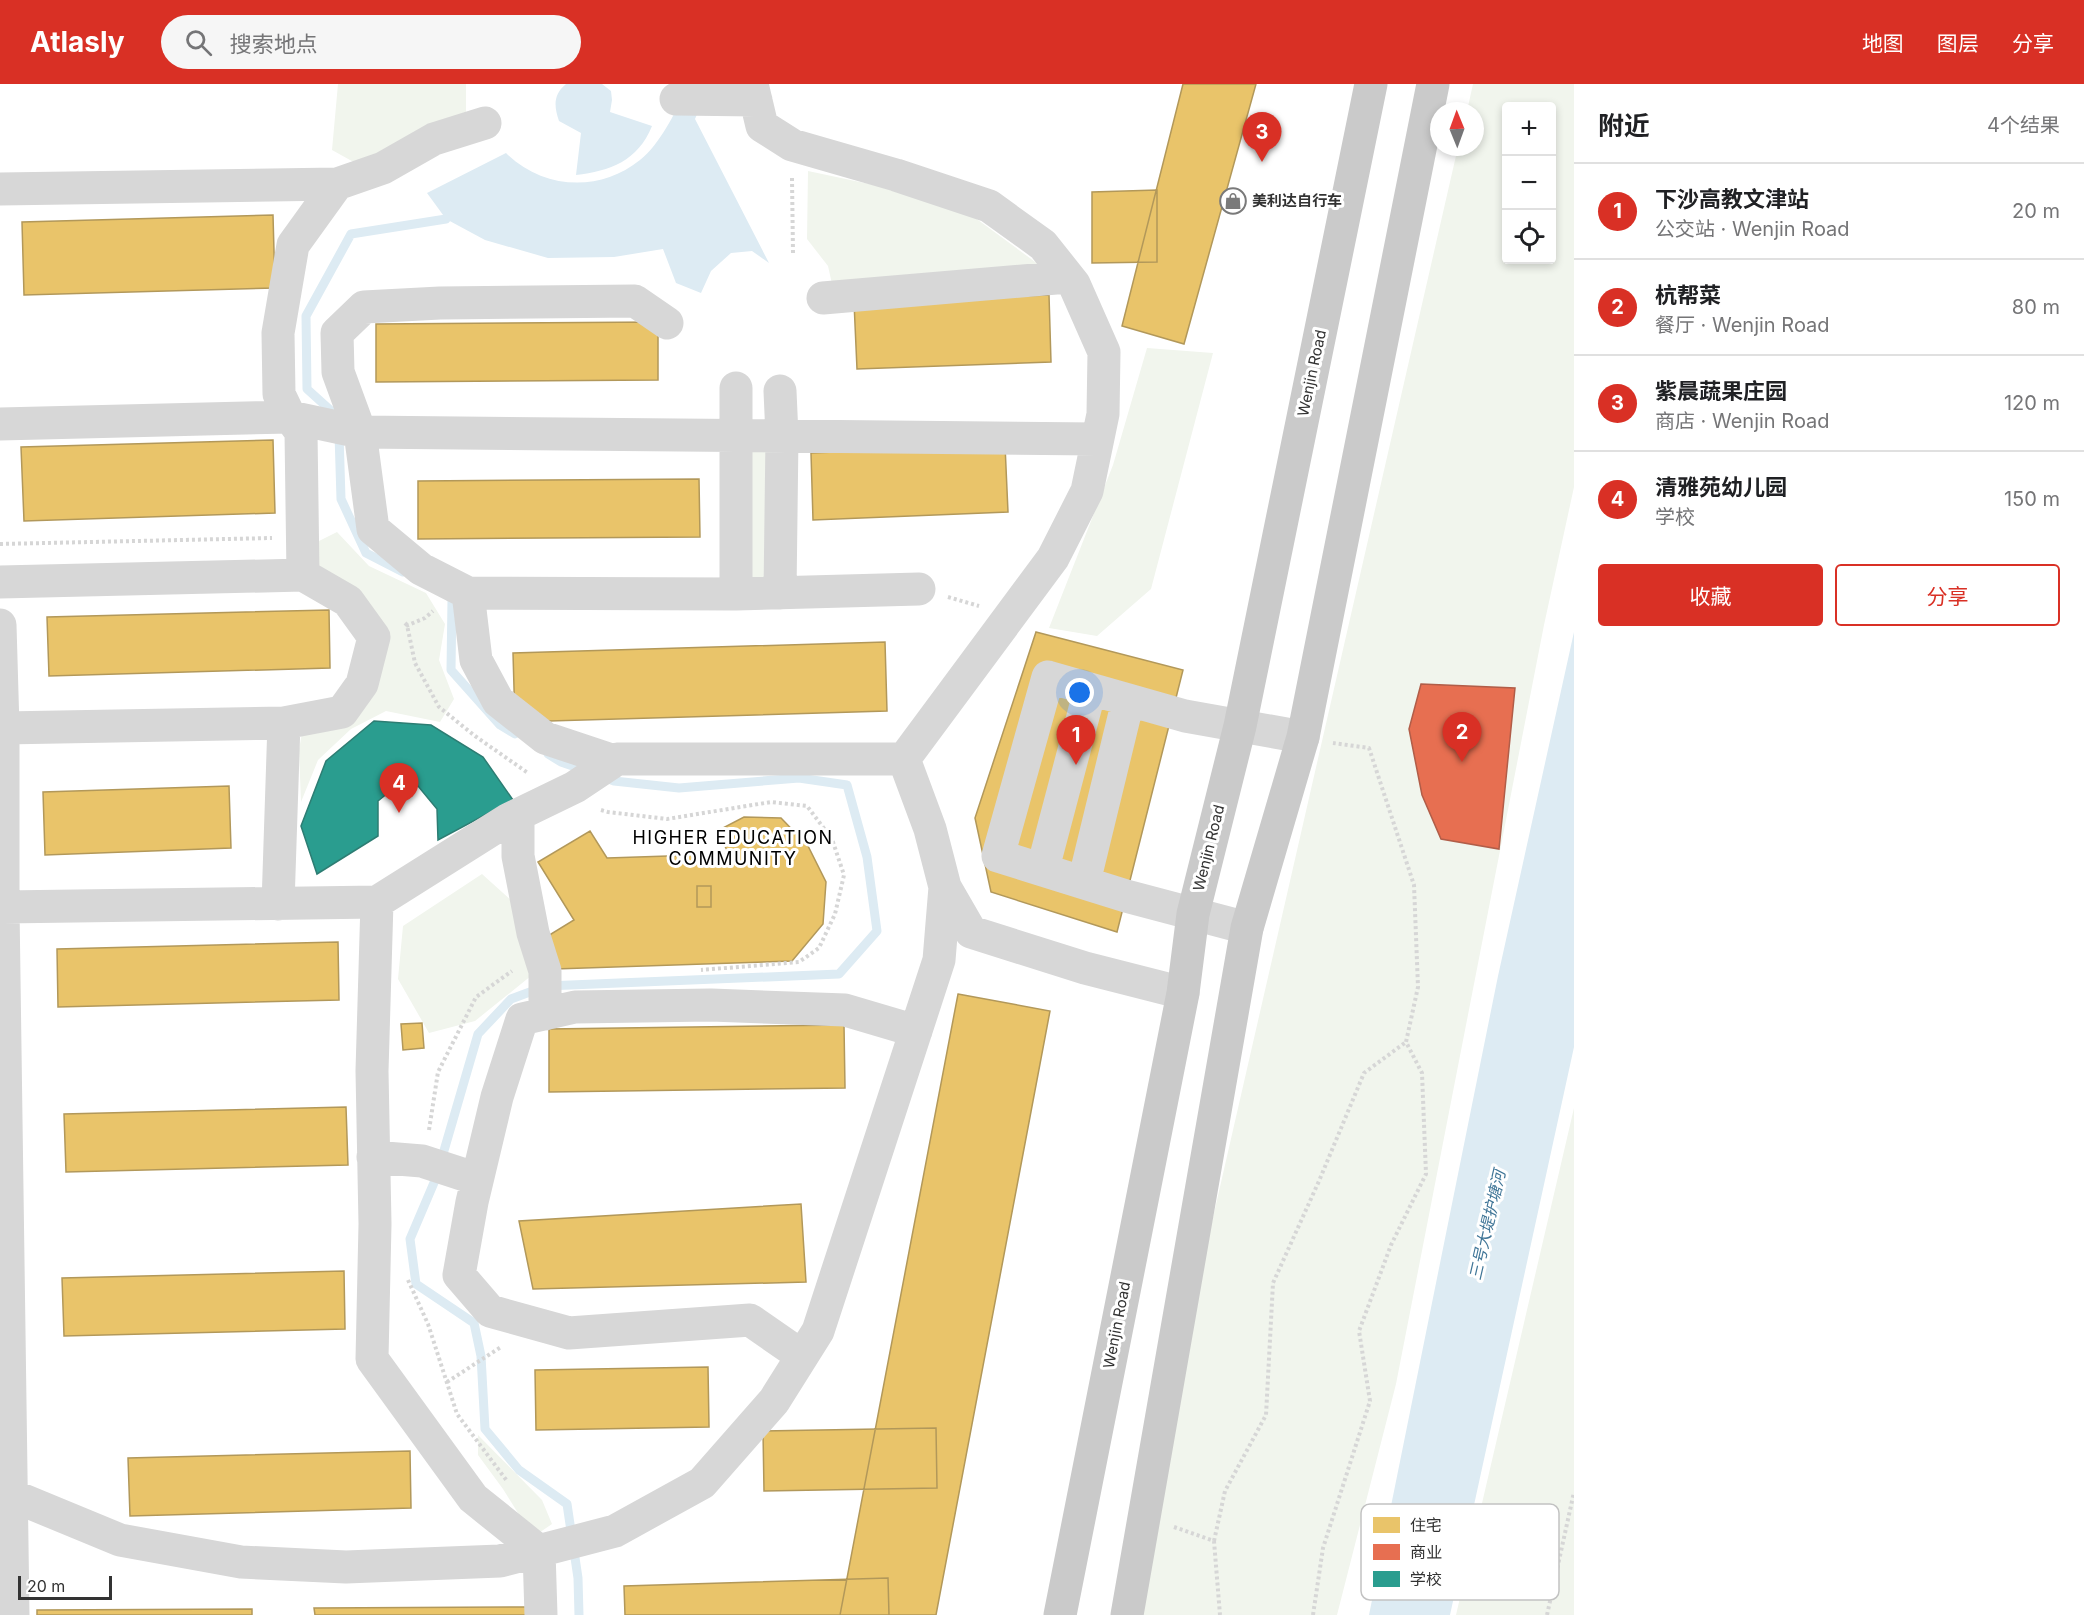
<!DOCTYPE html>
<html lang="zh">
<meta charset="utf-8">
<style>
:root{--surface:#fff;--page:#f6f6f6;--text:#202124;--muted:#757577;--line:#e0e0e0;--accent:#d93025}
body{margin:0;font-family:Inter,"Noto Sans SC",sans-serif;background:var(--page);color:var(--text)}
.controls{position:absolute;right:18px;top:18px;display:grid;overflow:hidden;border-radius:6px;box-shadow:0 3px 9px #0003}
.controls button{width:54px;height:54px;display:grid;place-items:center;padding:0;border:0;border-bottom:2px solid var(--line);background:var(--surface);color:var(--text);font:30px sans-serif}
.compass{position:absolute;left:1430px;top:18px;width:54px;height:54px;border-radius:50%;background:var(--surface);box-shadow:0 3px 9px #0003;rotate:359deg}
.scale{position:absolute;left:18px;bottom:15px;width:94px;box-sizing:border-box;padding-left:6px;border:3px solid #333;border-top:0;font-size:16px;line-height:21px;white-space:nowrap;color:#333;-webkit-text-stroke:4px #fff;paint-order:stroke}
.you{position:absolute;left:1080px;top:609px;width:21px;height:21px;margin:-15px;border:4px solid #fff;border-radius:50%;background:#1a73e8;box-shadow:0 0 0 9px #1a73e833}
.badge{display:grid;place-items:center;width:39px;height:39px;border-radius:50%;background:var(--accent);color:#fff;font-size:20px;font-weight:700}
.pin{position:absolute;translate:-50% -50px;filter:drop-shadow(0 2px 3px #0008)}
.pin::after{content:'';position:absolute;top:32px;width:21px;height:18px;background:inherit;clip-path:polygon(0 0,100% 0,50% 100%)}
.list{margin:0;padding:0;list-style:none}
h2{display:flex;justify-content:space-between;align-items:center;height:78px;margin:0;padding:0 24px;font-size:26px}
h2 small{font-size:20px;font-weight:400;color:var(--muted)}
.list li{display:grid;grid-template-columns:39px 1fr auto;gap:18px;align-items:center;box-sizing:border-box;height:96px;padding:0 24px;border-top:2px solid var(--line)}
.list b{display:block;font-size:22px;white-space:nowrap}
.list p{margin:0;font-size:20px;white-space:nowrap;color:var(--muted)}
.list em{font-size:20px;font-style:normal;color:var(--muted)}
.actions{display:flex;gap:12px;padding:18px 24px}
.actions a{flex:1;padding:14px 0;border:2px solid var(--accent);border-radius:6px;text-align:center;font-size:21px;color:var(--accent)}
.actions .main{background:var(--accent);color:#fff}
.icon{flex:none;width:33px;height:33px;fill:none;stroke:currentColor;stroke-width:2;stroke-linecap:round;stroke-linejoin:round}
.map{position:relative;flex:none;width:1574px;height:1531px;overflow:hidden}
header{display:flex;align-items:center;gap:36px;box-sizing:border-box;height:84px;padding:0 30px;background:var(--accent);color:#fff}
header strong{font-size:28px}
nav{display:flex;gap:33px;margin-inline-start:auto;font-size:21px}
.search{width:420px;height:54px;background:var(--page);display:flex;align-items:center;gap:15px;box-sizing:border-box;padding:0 21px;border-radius:33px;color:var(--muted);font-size:22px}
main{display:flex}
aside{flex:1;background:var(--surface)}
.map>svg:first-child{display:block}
.green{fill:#f1f5ed;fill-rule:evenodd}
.water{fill:#ddebf3}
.homes{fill:#e9c46a;stroke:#b2985a;stroke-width:1.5}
.shops{fill:#e76f51;stroke:#b15d48;stroke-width:1.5}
.schools{fill:#2a9d8f;stroke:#2d7d73;stroke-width:1.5}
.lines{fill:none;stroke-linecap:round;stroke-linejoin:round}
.stream{stroke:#ddebf3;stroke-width:9}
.path{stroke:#d6d6d6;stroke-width:4;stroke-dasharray:3 3;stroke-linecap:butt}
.minor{stroke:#d7d7d7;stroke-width:33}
.major{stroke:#cacaca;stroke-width:33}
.labels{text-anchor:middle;stroke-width:6;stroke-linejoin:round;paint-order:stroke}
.poi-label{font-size:15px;font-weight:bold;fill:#333;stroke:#fff;text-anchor:start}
.street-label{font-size:15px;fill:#333;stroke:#fff}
.water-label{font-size:16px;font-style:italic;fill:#3f7597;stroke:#fff}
.quarter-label{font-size:18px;letter-spacing:1.5px;fill:#000;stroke:#fff}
.key{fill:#fff;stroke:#c2c2c2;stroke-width:1.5}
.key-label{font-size:16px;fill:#333}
</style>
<header>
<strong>Atlasly</strong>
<div class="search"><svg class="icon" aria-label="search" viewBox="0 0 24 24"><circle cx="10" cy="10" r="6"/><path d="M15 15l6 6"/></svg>搜索地点</div>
<nav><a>地图</a><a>图层</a><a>分享</a></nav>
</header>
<main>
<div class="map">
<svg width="1574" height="1531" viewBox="0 0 1574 1531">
<rect width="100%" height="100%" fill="#fff"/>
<!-- green -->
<path class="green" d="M338,0H466V38L359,81L332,66Z
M1473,0H1574V403L1544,541L1396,1300L1337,1531H1122L1458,63H1475V27H1467ZM1506,22H1552V176H1506Z
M808,87L893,105L974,133L1042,183L832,200L828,182L807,155Z
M1147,264L1213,269L1151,505L1097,552L1049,544L1113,381Z
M749,364L774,365L772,498L746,497Z
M337,448L369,482L426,509L445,540L439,576L454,615L440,638L386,627L351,645L318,676L301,718L299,666L307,620L337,612L360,569L348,533L314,484L319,457Z
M482,790L521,825L542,883L475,937L429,949L398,895L403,842Z
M1574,1024V1531H1456Z
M478,1351L542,1416L552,1440L533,1453L503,1405L478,1371Z"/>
<!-- water -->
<path class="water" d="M566,0H602L611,7L612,16L610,28L652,42C638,77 610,87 576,91L581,49L559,37C554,22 553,11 566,0Z
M710,0L695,35L769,179L752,167L731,169L711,187L701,209L676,199L663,165L614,173L548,174L485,156L446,135L427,109L506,69C543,105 599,109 640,76C661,59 673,31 686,8Z
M1574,548V963L1450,1531H1369L1498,892Z"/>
<!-- homes -->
<path class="homes" d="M1183,0H1256L1184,260L1122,242Z
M1157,106V178L1092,179V108Z
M273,131L275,204L24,211L22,138Z
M1049,211L1051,278L857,285L854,218Z
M658,238V296L376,298V240Z
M273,356L275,429L24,437L21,363Z
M1005,361L1008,428L813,436L811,369Z
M699,395L700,453L418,455V397Z
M329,526L330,584L49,592L47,533Z
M1036,548L1183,586L1117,848L991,808L975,734Z
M885,558L887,627L515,638L513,569Z
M229,702L231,764L45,771L43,708Z
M744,733L781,734L808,762L826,798L823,840L792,877L555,885L538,858L574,836L538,778L590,747L607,774L729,770L717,747Z
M697,802H711V823H697Z
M338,858L339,916L58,923L57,865Z
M958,910L1050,927L936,1531H840Z
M422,939L424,964L403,966L401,940Z
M844,941L845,1004L549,1008V945Z
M346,1023L348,1081L66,1088L64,1030Z
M801,1120L806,1198L533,1205L519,1137Z
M344,1187L345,1245L64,1252L62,1194Z
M708,1283L709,1343L536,1346L535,1286Z
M936,1344L937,1404L764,1407L763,1347Z
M410,1367L411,1424L130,1432L128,1374Z
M888,1494L889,1531H625L624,1502Z
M530,1523V1531H315L314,1524Z
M252,1525V1531H37V1526Z"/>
<!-- shops -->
<path class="shops" d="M1421,600L1515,604L1499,765L1441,755L1422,711L1409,645Z"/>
<!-- schools -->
<path class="schools" d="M374,637L431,641L483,673L513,716L438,756L437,725L418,702L394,704L378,717V752L317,790L301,742L326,677Z"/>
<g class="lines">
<!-- stream -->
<path class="stream" d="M338,333L307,305L306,232L351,150L446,135
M339,350L341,415L366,469L403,488
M447,511L452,515L451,586L500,641L515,650
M548,670L561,678L587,687
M579,1531L578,1494L567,1420L519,1386L485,1345L481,1272L474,1239L416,1200L410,1155L436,1094L478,950L511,915L546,902L839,890L877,847L867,773L847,701L799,694L679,704L614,697L603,693"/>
<!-- path -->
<path class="path" d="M792,94L793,169
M0,460L272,454
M948,513L979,522
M405,539L407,541L415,579L439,623L475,652L528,689
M406,542L425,534L433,527
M601,726L608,728L667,735L771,718L807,722L832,755L844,791L835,830L819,864L799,878L701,886
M429,1046L438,988L476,913L512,887
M408,1196L428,1240L457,1330L507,1397
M447,1298L501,1263
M1174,1443L1214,1457L1220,1531
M1214,1457L1225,1407L1266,1331L1273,1199L1319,1097L1364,989L1406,958
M1313,1531L1323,1464L1370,1317L1359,1247L1391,1161L1426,1090L1422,989L1406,958L1418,903L1414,801L1369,664L1333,659
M1547,1531L1574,1408"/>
<!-- minor -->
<path class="minor" d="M676,15L756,16
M0,105L337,100
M823,214L1068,193
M0,340L290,333L360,348L1097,355
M303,491L301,348L290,333L279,310L278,249L293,161L337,100L383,84L434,55L485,39
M0,498L303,491L348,517L374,553L362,600L342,628L284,639
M468,509L736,510L919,505
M780,509L782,352L780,307
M736,510V304
M0,541L3,644V823L13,1531
M3,644L284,639L278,820
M614,677L545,654L498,617L476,576L468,509L421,485L373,445L360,348L338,288L337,249L364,223L440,219L635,217L667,239
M518,731V772L533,849L545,887V930
M1043,784L1090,606
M1084,798L1128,617
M945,803L971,848L1085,884L1183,909
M377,818L372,987L375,1140L372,1275L473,1414L539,1467L541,1531
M3,823L377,818L509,735L575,703L617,675H904
M1247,844L1126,812L998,772L1048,593L1185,632L1303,653
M373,1073L422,1077L477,1095
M802,1272L750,1236L569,1249L490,1227L459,1191L472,1118L497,1013L522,935L575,923L711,921L845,926L916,947
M11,1411L120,1456L241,1478L346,1483L500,1477L615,1447L702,1399L774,1317L818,1247L939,876L945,803L930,745L904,675L1053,474L1087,407L1103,330L1104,268L1074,200L1043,161L989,122L896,91L792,61L762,42L752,0"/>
<!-- major -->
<path class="major" d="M1060,1531L1183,909L1193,830L1240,642L1371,0
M1127,1531L1247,844L1303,653L1433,0"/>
</g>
<!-- icons -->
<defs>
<g id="shop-ring" transform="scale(1.35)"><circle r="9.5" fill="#fff" stroke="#7a7a7a" stroke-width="1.5"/><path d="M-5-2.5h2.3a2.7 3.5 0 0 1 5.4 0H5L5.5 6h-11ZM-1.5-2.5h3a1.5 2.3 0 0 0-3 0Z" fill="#7a7a7a"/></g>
</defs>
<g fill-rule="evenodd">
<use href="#shop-ring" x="1233" y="117"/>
</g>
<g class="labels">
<!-- poi labels -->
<g class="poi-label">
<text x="1252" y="122">美利达自行车</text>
</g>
<!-- street labels -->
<g class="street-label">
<text transform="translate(1312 289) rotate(-78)" y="5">Wenjin Road</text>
<text transform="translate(1209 764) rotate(-76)" y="5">Wenjin Road</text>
<text transform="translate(1117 1241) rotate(-79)" y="5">Wenjin Road</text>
</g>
<!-- water labels -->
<g class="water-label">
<text transform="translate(1487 1141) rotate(-77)" y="6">三号大堤护塘河</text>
</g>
<!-- quarter labels -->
<g class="quarter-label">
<text x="733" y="760">HIGHER EDUCATION<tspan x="733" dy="21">COMMUNITY</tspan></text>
</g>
</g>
<!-- legend -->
<rect x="1361" y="1420" width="198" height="96" rx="9" class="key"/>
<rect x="1373" y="1433" width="27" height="16" fill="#e9c46a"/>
<rect x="1373" y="1460" width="27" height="16" fill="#e76f51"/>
<rect x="1373" y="1487" width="27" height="16" fill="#2a9d8f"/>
<g class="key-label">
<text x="1410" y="1447">住宅</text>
<text x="1410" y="1474">商业</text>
<text x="1410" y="1501">学校</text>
</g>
</svg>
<div class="controls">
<button>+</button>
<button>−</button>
<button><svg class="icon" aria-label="locate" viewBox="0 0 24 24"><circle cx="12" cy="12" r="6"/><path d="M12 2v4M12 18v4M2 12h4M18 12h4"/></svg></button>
</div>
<svg class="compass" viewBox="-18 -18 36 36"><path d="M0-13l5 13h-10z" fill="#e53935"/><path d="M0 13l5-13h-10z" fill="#757577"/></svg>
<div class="scale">20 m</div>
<div class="you"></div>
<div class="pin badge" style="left:1076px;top:681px">1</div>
<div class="pin badge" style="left:1462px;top:678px">2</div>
<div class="pin badge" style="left:1262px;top:78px">3</div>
<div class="pin badge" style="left:399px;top:729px">4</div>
</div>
<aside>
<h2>附近<small>4个结果</small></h2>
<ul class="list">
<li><span class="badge">1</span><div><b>下沙高教文津站</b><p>公交站 · Wenjin Road</p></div><em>20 m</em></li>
<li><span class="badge">2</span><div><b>杭帮菜</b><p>餐厅 · Wenjin Road</p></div><em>80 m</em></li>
<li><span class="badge">3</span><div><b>紫晨蔬果庄园</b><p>商店 · Wenjin Road</p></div><em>120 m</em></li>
<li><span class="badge">4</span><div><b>清雅苑幼儿园</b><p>学校</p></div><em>150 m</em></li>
</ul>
<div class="actions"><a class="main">收藏</a><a>分享</a></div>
</aside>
</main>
